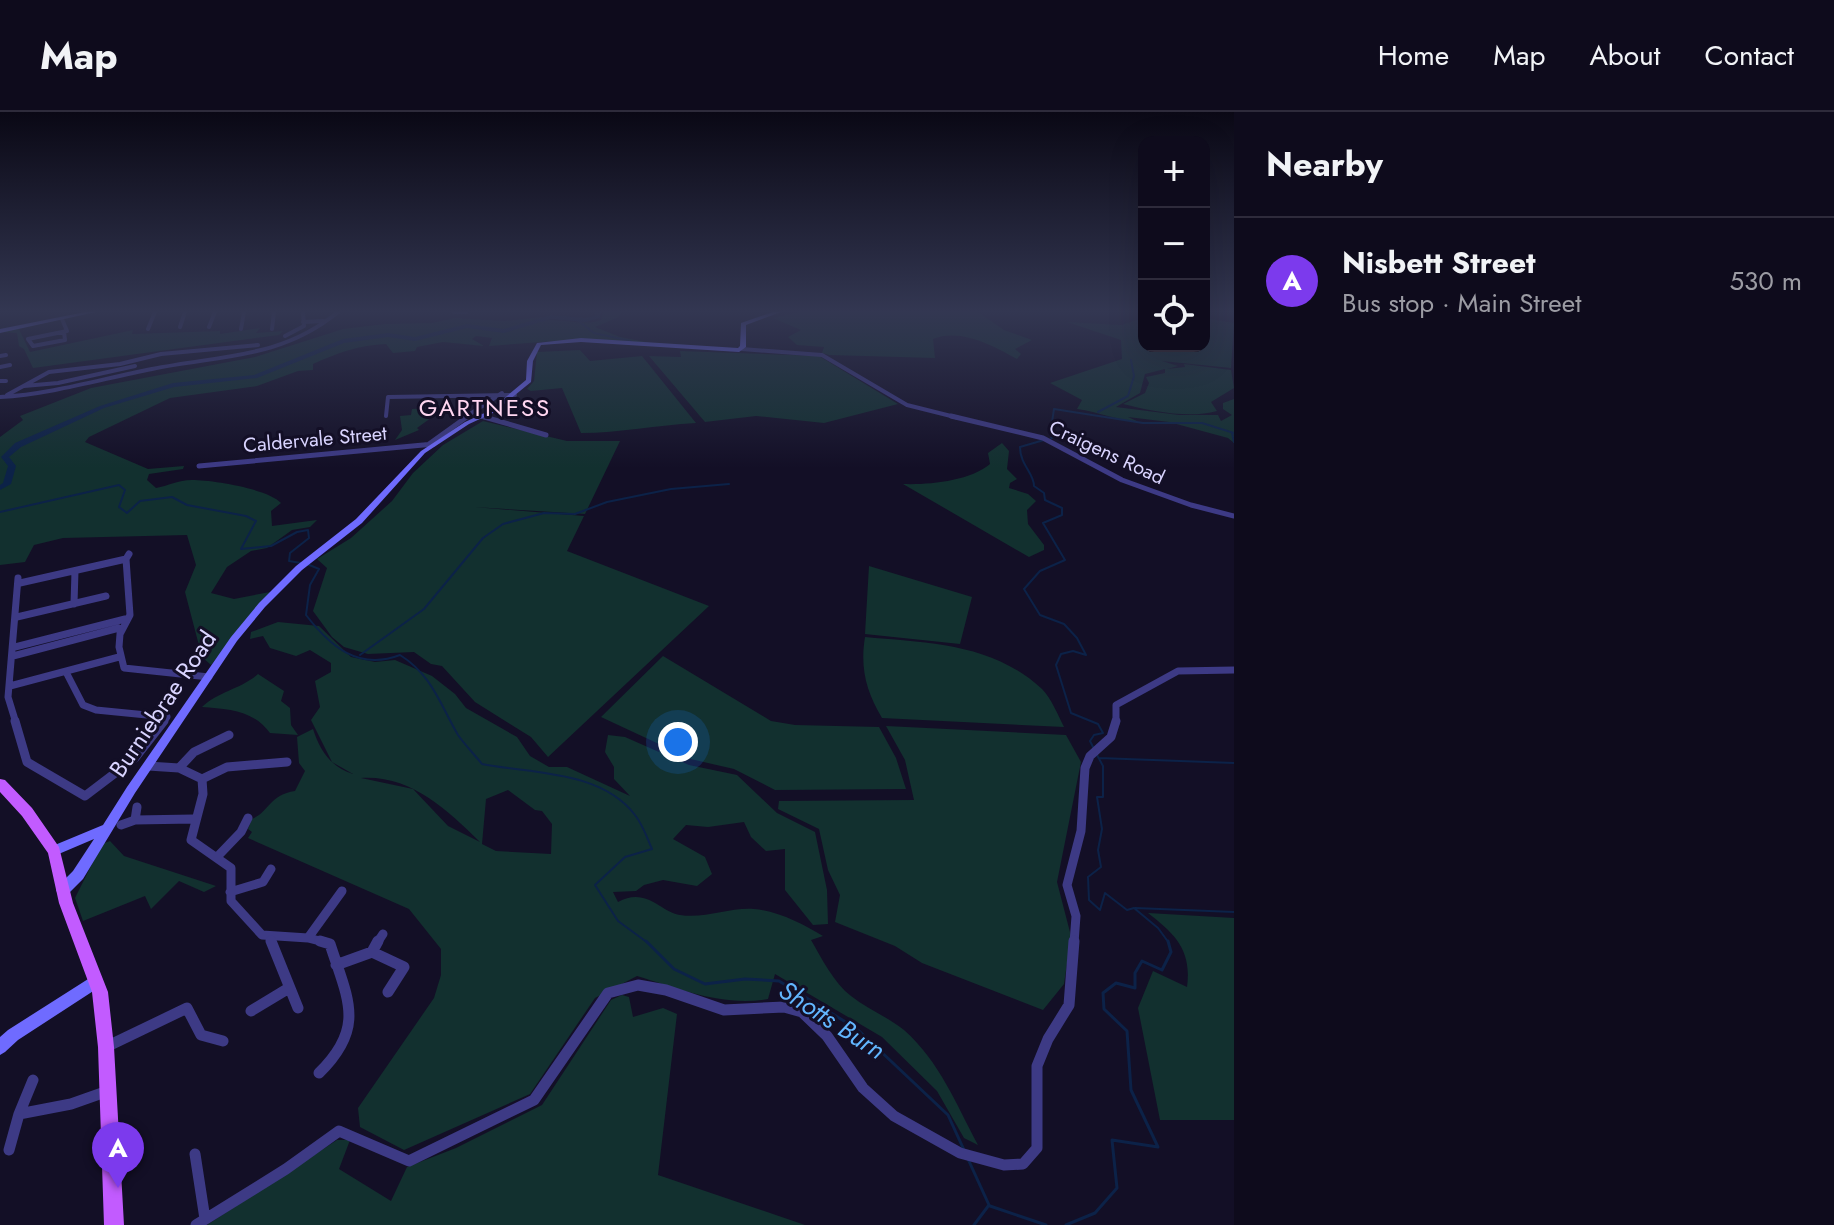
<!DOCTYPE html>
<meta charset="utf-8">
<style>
:root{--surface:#0e0b1c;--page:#171425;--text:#f1f3f6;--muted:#9b9ba3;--line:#2e2b3b;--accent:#7c3aed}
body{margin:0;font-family:Jost,sans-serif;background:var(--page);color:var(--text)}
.controls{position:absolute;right:24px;top:24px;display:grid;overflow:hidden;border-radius:16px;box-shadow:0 8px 32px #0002}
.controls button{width:72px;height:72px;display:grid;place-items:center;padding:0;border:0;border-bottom:2px solid var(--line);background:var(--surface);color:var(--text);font:40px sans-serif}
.you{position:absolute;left:678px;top:630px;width:28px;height:28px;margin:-20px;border:6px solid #fff;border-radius:50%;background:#1a73e8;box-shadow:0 0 0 12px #1a73e833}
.badge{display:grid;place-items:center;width:52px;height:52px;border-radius:50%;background:var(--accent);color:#fff;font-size:26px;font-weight:700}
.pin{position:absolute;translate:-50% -66px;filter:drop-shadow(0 2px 4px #0008)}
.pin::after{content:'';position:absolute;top:42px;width:28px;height:24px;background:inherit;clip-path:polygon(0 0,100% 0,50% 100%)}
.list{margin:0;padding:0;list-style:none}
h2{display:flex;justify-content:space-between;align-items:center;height:104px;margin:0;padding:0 32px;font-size:34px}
h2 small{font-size:26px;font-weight:400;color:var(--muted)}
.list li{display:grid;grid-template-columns:52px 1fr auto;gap:24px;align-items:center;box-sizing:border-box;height:128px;padding:0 32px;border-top:2px solid var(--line)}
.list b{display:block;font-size:30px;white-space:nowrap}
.list p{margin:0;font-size:26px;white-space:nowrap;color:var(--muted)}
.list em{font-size:26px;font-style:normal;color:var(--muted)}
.icon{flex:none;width:44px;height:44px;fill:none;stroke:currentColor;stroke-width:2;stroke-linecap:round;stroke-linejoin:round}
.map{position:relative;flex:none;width:1234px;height:1113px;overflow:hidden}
header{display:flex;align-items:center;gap:48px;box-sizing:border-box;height:112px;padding:0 40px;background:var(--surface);border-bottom:2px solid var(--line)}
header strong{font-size:38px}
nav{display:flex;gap:44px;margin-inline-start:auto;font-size:28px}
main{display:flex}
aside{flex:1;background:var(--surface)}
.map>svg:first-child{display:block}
.green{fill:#12302f;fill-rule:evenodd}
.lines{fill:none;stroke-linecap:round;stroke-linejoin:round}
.stream-far1{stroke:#0c2248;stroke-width:2}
.stream{stroke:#0c2248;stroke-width:3}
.river{fill:#0c2248;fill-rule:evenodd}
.street-far4{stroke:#3d3a85;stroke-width:4}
.street-far3{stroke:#3d3a85;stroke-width:5}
.street-far2{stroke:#3d3a85;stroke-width:7}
.street-far1{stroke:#3d3a85;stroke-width:9}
.street{stroke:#3d3a85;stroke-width:11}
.secondary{fill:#6f6bff;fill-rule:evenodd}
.primary{fill:#c25bff;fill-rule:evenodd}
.labels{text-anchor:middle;stroke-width:6;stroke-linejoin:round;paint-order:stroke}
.far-street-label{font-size:20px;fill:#d9d4ff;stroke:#130f26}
.far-quarter-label{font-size:24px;letter-spacing:2px;fill:#ffd6f0;stroke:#130f26}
.street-label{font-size:24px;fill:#d9d4ff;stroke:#130f26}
.water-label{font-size:26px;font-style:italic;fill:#62b6ff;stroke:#130f26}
</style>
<header>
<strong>Map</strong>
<nav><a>Home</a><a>Map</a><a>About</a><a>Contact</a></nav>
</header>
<main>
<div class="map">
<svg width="1234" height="1113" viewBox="0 0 1234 1113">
<rect width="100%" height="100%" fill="#130f26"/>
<!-- green -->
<path class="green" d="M603,200H621L619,205L595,215L620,225L656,232L582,227L489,234L492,226L476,224L472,227L484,234L443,230L417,235L415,239L393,241L386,232C360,233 337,241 313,252V258L298,259L257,274L170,286L89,325L85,330L148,357L184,354L183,357L149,362L147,368L156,376C168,374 178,368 192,368C213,368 268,377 281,391L271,399L272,414L317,408L310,415L292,418L267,436L251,439L227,455L211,481L234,487L270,480L211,553L202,545L185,480L196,453L187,423L63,426L34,433L25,450L0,453V325L23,308L20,304L91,276L255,245L343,217L385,212L432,211L455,206L505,209L543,205L540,209C560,205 583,215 601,208Z
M800,200H978L1004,218L1032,228L1015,237L1021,242L1017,247C992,233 960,216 933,227L935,246L829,243L822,241L824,235L797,233L788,225L801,218L773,206Z
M1144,206V234H1204V206L1234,211L1231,256L1162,249L1178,254L1167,257L1185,255L1184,252L1231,258L1234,276L1211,290L1217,299C1189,307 1151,299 1123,292L1145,281L1149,271L1146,265L1165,261V257L1145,262L1140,281L1116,295L1179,303H1218L1221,309L1232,303L1223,297V291L1234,287V331L1228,326L1169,310L1128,305L1139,310C1116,308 1099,300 1077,297L1082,288L1050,271L1122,247L1121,228L1067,210L1121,213Z
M18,215L30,240L133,218L132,222L220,219V222L260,216L256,221L283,219L279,223L33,256L24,237L19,234L17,221L0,220Z
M580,238L590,249L642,244L696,311C657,313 620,321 581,321L562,276L531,279L527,277L534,269L537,240Z
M680,239L819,244L898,292L824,311L756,304L705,310L649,244L681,245Z
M446,295L417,316L419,318L395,328L402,318L400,304L411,303L412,297Z
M483,309L567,329H620L585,402L474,395L584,404L567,439L709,494L548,645L531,625L475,590L442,554L431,552L414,540L368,542L344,535L332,525L313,499L327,456L317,447L351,426L392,389L413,361L443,333Z
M1002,331L1009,339L1007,357L1017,367L1010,371L1009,376L1028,382L1036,389L1027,398L1028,412L1044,433V438L1029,445L903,372C929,373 970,369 990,352L988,341Z
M869,454L972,485L960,532L865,522Z
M278,510L319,514L351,545L375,550L395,548L432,564L455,582L466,596L517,625L530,644L549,655H567L630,684L614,667V655L605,640L608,623L625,625L659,640L661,633L601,605L663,544L771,609L795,613L879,615L896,646L906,677L775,678L734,657L660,640L689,653L737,663L777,701L815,720L827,778L828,812L813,813L785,778V737L766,739L751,725L744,710L708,715L686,713L673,727L705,745L712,762L697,774L663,768L644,773L636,779L613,780L618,790C646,774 662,801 680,803C705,807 731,795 754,797C778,799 803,812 823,824L811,828C822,847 834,871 851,884C867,897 888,905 904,918C940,950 956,992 978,1033L964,1026L937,979L882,925L775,862L768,887C723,895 680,877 637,864L595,886L530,982L404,1038L360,1015L358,996L434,886L441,863V837L409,797L248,726L252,720L248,717L252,707C269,700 269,683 295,679L305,659L299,651L297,625L313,617C320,639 331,655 353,662L332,650L311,608L320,595L315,569L331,560V551L310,538L296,544L270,536L263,524L250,527L251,520ZM361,666C411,663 446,697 480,730L448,714L413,677ZM508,678L535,698L542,699L552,712L551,742L496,739L482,732L486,687Z
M865,525C929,531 992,531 1042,577C1051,586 1058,603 1064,615L882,606C866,579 860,556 865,525Z
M258,562L284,579L281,589L290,596L291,613L298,623L270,621C253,598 228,597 202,595C219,579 241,577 258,562Z
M886,614L1066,623L1081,650L1057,770L1071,824L1064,872L1043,898L922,851L895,834L835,810L840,783L828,758L819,717L778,697L779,689L914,688L905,648Z
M110,729L124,744L216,774L204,780L179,769L151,797L145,784L83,809L75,786L102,732Z
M1148,801L1234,806V1008H1160L1138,896L1153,859L1187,875C1192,838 1175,822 1148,801Z
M622,883L629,885L633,905L663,896L677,902L658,1063L805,1113H207L337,1028H350L339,1057L391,1089L407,1055L456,1036L542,993L611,888Z"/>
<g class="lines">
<!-- stream-far1 -->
<path class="stream-far1" d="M576,207L594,221L631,229
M1098,300L1128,284L1134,264L1131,248
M1232,321L1234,330
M1051,326L1058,324L1051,317L1054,297L1143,311H1202L1234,321
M1044,328L1020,335C1020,353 1034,361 1034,374L1044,381L1045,388L1062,396V403L1043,411L1065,448L1040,459L1024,477L1040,503L1064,512L1077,526L1086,543L1073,539L1061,542L1056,553L1071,601L1098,612L1103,621L1094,623L1090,629L1094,637
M0,400L119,373L125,378L119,395L127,401L140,389L172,385L187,393L246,404L256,409L241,437L271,434L297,420L308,418L309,426L290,441L289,449L301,451
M307,452L319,457L310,473L306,503C330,534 358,559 400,543C432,563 440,592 458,623C465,633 474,642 482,652C532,662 601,658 635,703C643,713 647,726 652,737L625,745L595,773L618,809L648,831
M360,543L424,497L483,426L503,412L544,401L575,402L607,390L671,377L729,372
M1097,643L1103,654V685H1097L1102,717L1098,738L1101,755L1088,765L1089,788L1100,798L1105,781L1127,798L1134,796L1158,816L1169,831
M1099,646L1234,651
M1135,796L1234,800"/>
<!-- stream -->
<path class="stream" d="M646,829L674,857L705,872L745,867L779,869L857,917L948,1003L964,1038
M968,1047L989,1093L974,1113
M990,1094L1046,1113
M1066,1113L1095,1101L1117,1076L1112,1028L1158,1035L1131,978L1127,919L1104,897L1103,881L1116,871L1135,876V861L1142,849L1162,858L1171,840L1168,829"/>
<!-- river -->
<path class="river" d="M595,200H601L600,206L585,210L551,207L504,221L467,216L415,229L388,225L344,231L257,266L174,275L104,296L21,335L9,345L16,354L11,372L0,378V373L3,371L8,354L1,345L15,331L100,294L173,271L254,263L343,227L388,221L415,225L467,212L504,217L551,203L585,206L595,204Z"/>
<!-- street-far4 -->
<path class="street-far4" d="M454,200H466
M62,207L67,219L28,227L33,234L65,228L64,220
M303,210L323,209
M180,215L185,200
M209,215L215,200
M148,217L155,200
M241,217L244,200
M272,217L274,200
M285,224L304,214L303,200
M742,237L822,243L907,293L959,306
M0,244L6,243
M0,255L10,253
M0,269H6
M24,274L58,271L135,254
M7,283L49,260L120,252L161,242L258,233
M0,285C52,282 101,267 152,257C220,243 281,247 338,200
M386,304L388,285L515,283
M481,304L487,306
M464,306L502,281"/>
<!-- street-far3 -->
<path class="street-far3" d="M481,304L546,323
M951,304L1043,326L1122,368L1191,393L1234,404
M429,332L468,304
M199,354L434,332"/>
<!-- street-far2 -->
<path class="street-far2" d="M129,442L126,447L130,503L120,522L119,535L124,556L209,565
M20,471L126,447
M74,492L75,459
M17,505L106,484
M15,535L125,507
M13,544L119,516
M66,560L83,593L96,598L167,605L162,611
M10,574L119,545
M16,611L8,585L18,466
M1116,611V593L1178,559L1234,558"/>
<!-- street-far1 -->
<path class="street-far1" d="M15,609L27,650L85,684L135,646L164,609
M148,654L179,656L202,667L203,682L191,728L231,756V789L262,823L308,826L328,831
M179,656L194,640L229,623
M202,667L227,655L287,650
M135,708L193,707
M121,713L135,708L137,695
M217,745L241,720L248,706
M230,780L263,770L271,757
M269,824L272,831
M308,826L342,779
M377,831L383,822
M1074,831L1076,804L1067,773L1081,719L1085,656L1090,644L1111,625L1116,609"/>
<!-- street -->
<path class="street" d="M271,829L298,896
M372,840L378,829
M336,853L372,840L404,855L388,880
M251,899L289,876
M108,934L187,896L201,923L223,929
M319,961C366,915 348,888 330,832L320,829
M33,968L19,1002L71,992L105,980
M9,1038L19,1002
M195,1042L205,1107
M196,1113L286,1057L339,1019L409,1049L534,988L608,881L638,873L666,878L724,898L784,895L802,900L827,924L863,976L894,1004L960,1041L1004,1053L1023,1052L1037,1036V954L1048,927L1069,893L1074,829"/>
<!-- secondary -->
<path class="secondary" d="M85,200H96L0,221V217Z
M773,200H781L746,213V235L739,240L581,230L541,233L533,249L531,270L493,301L469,312L425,341L362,411L302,458L265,495L237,529L135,681L83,767L68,782L63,784L58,782L56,778L58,774L73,759L94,727L54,744L50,743L48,739L50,735L103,713L127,675L231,525L259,491L296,454L356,407L421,339L465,310L489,299L526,268L527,249L537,231L581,226L738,236L740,234L741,211Z
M96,862L101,864L103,869L101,874L18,928L5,940L0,943V925L8,918Z"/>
<!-- primary -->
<path class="primary" d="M0,667L5,668L32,696L59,735L73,791L108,880L114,935L124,1113H104L98,935L92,880L59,791L48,741L22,704L0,680Z"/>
</g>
<!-- sky -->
<linearGradient id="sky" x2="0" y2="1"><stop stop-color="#0a0815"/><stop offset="0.56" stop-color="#333752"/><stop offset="1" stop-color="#333752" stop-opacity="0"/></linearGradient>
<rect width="1234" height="356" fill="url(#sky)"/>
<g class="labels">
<!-- far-street labels -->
<g class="far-street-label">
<text transform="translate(315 327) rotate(-5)" y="7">Caldervale Street</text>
<text transform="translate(1107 340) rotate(25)" y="7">Craigens Road</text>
</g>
<!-- far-quarter labels -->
<g class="far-quarter-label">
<text x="485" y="304">GARTNESS</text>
</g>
<!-- street labels -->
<g class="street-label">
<text transform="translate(163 592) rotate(-56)" y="8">Burniebrae Road</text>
</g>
<!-- water labels -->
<g class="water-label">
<text transform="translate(832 908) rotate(33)" y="9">Shotts Burn</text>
</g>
</g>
</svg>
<div class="controls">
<button>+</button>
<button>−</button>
<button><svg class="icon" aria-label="locate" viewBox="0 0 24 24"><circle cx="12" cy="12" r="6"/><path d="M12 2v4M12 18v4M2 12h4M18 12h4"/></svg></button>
</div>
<div class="you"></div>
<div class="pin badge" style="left:118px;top:1076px">A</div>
</div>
<aside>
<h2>Nearby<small></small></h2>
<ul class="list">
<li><span class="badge">A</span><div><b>Nisbett Street</b><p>Bus stop · Main Street</p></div><em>530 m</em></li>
</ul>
</aside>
</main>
